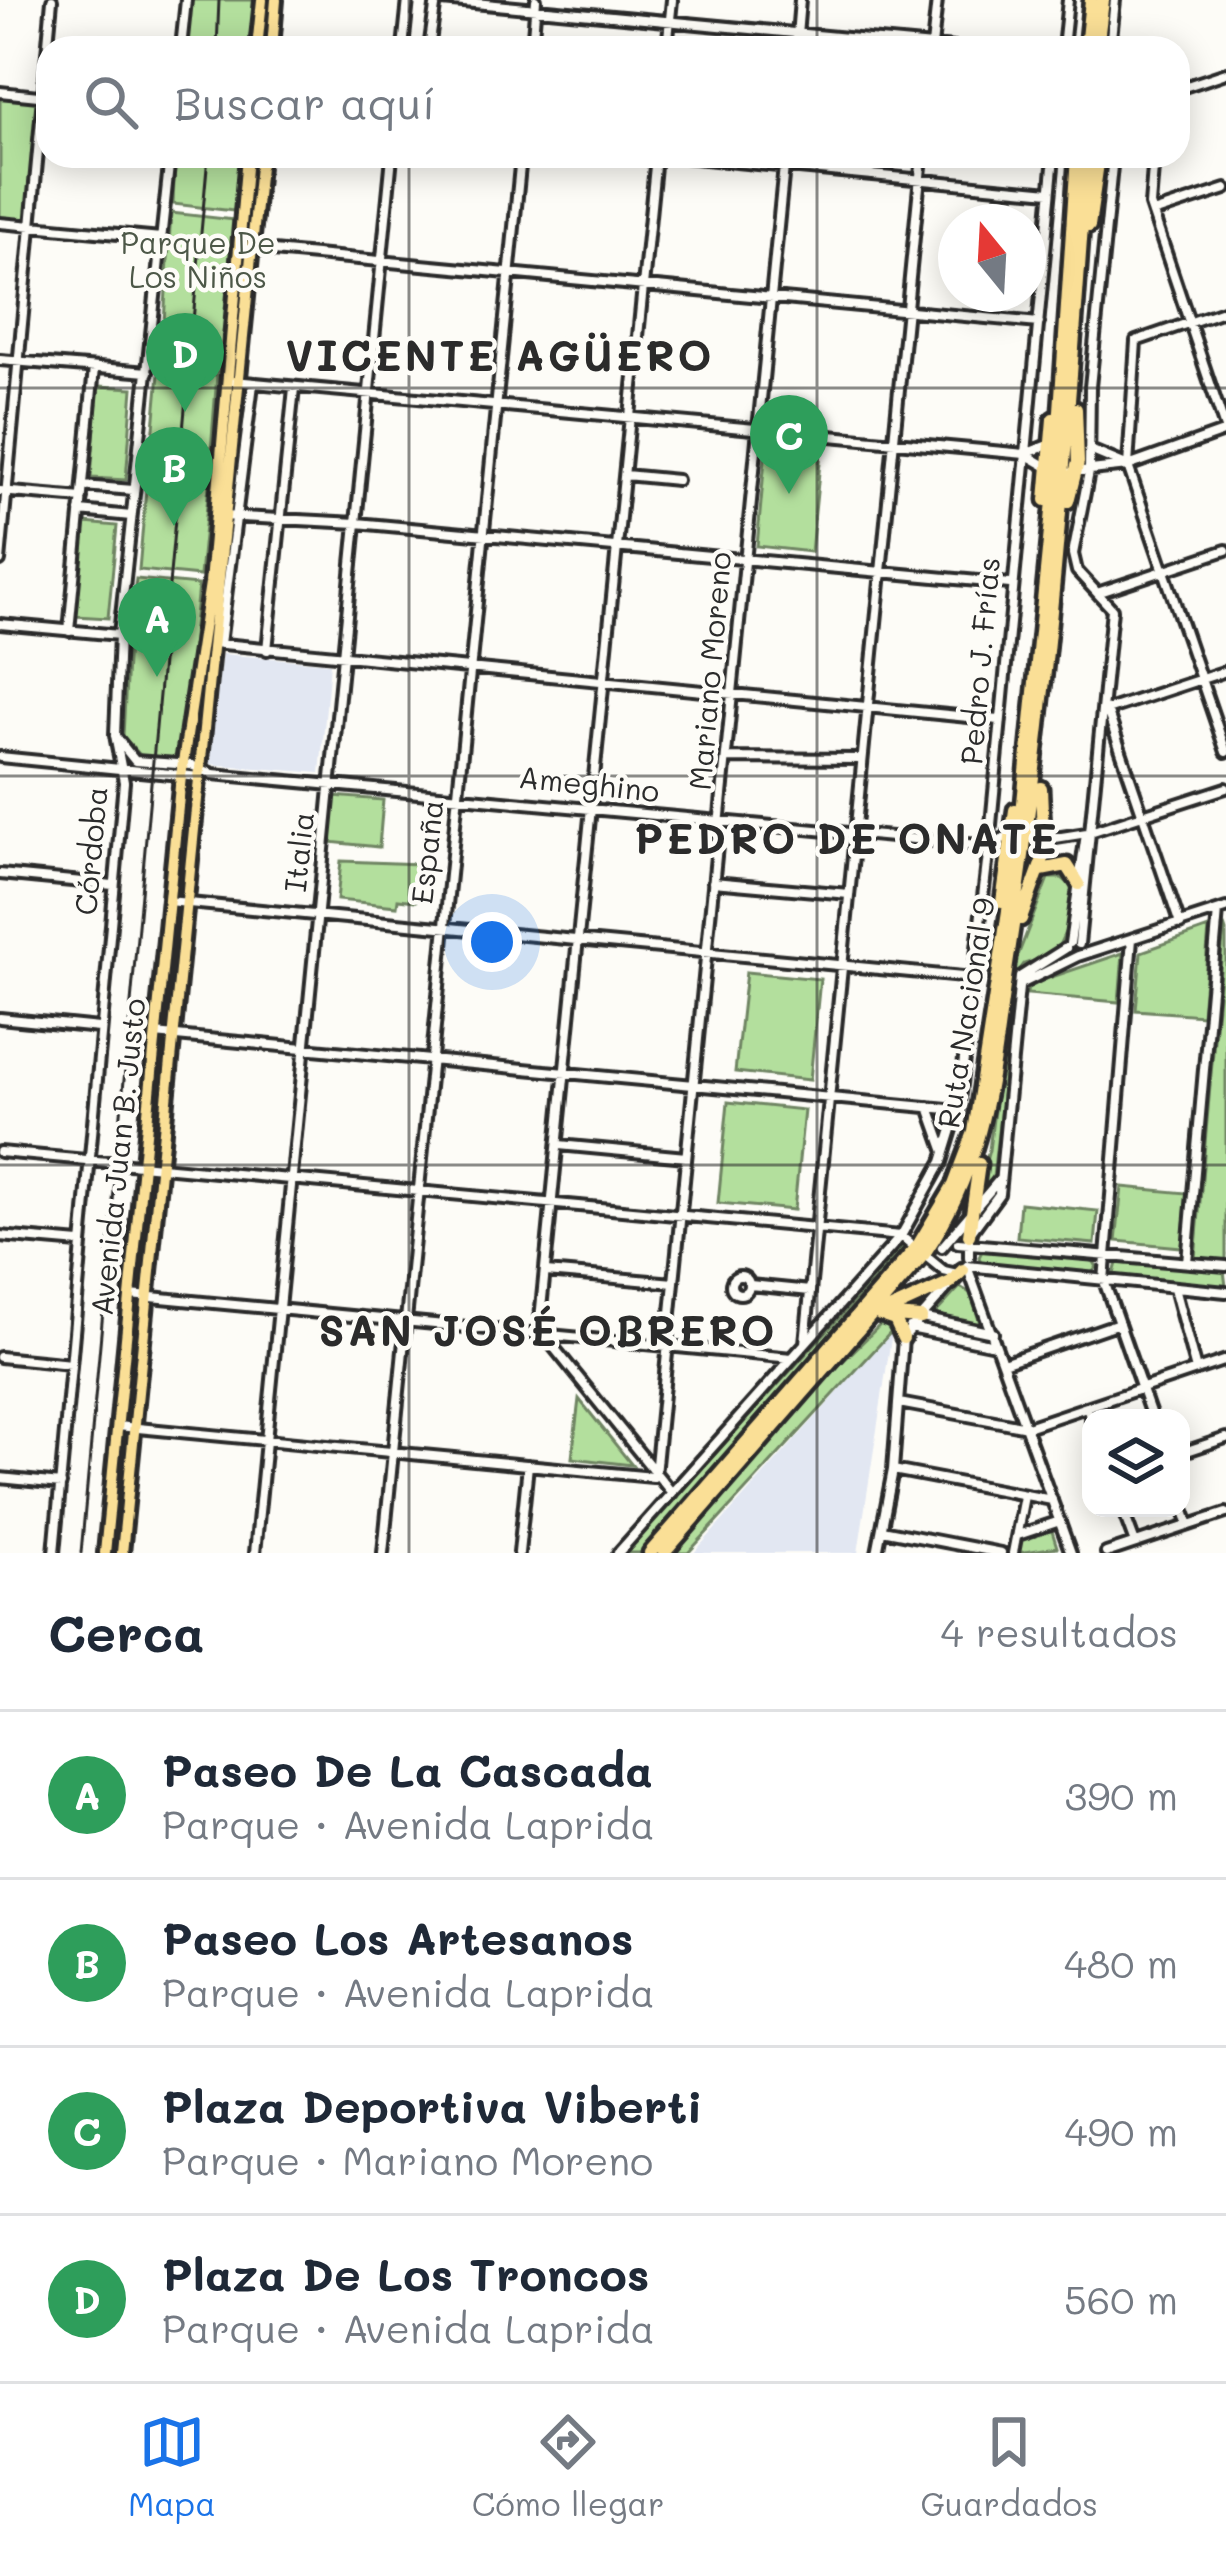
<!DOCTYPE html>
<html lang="es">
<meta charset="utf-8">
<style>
:root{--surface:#fff;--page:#f2f2f3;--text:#1f2937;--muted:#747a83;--line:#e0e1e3;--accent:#1a73e8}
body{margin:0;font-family:Mali,sans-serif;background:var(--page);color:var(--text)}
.controls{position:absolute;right:36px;bottom:36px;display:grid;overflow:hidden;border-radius:24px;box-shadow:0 6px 30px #0003}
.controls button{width:108px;height:108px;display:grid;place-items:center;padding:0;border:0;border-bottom:3px solid var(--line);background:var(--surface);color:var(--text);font:60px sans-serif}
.compass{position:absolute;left:938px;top:204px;width:108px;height:108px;border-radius:50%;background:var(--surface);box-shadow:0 6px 30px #0003;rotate:342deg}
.you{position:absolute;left:492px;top:942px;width:42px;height:42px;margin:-30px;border:9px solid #fff;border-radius:50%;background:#1a73e8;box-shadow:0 0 0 18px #1a73e833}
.badge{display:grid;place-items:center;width:78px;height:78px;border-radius:50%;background:var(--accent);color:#fff;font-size:39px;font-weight:700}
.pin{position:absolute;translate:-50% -99px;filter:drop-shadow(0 3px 6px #0008)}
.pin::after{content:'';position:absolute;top:63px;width:42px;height:36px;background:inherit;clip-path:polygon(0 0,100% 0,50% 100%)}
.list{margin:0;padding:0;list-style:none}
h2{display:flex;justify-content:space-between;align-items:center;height:156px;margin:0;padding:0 48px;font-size:51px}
h2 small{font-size:39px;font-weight:400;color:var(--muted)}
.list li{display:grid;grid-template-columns:78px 1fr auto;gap:36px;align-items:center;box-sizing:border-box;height:168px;padding:0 48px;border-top:3px solid var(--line)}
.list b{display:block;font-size:45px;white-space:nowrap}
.list p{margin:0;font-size:39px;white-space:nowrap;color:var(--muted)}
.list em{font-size:39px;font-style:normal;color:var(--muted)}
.icon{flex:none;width:66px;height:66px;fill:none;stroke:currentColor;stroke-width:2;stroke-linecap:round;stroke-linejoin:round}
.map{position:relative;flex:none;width:1226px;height:1553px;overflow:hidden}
.search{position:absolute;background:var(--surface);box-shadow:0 6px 30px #0003;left:36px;right:36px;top:36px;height:132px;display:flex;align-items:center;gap:30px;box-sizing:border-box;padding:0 42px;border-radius:36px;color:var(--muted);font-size:45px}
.sheet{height:828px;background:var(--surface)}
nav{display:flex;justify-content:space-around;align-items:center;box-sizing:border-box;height:168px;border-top:3px solid var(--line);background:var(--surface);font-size:33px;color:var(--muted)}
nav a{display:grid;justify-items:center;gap:6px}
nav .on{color:var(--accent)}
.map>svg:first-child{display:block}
.built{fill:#e2e7f2}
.green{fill:#b3df9d;stroke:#6f8564;stroke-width:3}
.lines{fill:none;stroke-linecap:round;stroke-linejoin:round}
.minor-casing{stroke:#2b2b2b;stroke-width:16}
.major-casing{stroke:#2b2b2b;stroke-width:20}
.highway-casing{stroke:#2b2b2b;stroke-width:21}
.minor{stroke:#fdfcf7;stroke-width:8}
.major{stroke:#fadf96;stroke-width:10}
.highway{stroke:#fadf96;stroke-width:12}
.rail{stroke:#2b2b2b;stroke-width:3}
.grid{fill:none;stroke:#2b2b2b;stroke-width:3;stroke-opacity:0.55}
.labels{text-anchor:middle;stroke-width:9;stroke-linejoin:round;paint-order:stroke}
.park-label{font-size:30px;fill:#4d5848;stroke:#fdfcf7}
.street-label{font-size:30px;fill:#2b2b2b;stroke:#fdfcf7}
.district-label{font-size:42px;font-weight:bold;letter-spacing:3px;fill:#2b2b2b;stroke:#fdfcf7}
</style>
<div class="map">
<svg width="1226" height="1553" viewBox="0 0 1226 1553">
<rect width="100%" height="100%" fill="#fdfcf7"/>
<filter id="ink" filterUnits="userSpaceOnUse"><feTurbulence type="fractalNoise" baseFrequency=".00833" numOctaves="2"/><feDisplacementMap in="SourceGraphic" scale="24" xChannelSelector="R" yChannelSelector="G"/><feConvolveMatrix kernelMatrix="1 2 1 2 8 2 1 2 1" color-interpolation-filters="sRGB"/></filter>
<g filter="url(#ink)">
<!-- built -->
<path class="built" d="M222,654L330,663L320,773L208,764Z
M892,1332L858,1553H694L698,1548Z"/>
<!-- green -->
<path class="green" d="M191,0H254L251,48H186Z
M0,92L43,97L30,226L0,223Z
M175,156H240L234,211L173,204Z
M171,213L235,220L219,372L161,369Z
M159,374L217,375L211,450H181L178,475L150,472Z
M98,386L133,388L126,480L91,478Z
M767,437L822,442L811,552L757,546Z
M184,452L212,455L200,576L139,570L147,478L181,481Z
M85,523L117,526L108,618L76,616Z
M136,579L198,585L181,762L140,755L123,736L128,642H139L129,640Z
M333,796L383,800L379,847L329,842Z
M341,861L420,864L416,901L398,899L397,906L337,900Z
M1048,878H1062L1072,887L1066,930L1055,954L1024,964L1016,975L993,1177L975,1200L989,1150L1012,971Z
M1224,925L1226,931V1262L1195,1259Z
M1209,928L1202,1015L1136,1010L1141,952Z
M1123,953L1119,1002L1027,994L1028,985Z
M746,972L820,979L810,1080L735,1072Z
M728,1102L804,1110L794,1210L718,1203Z
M1122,1187L1187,1193L1182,1247L1116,1241Z
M1020,1203L1098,1211L1095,1244L1017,1237Z
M904,1246L909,1251L640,1553H625Z
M984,1247L1091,1257L1097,1267L1089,1276L982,1265L979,1257Z
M1117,1263L1224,1271L1226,1286L1112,1281Z
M960,1287L970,1293L981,1326L935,1314Z
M883,1322L891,1332L688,1553H671L825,1379Z
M579,1399L632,1465L572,1458Z
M1051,1528L1057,1547L1018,1553L1020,1539Z"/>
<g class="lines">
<!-- minor casing -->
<g class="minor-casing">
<path id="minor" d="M442,0L954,48
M430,42L436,0
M932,46L937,0
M181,48L186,0
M403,48L408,0
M532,48L536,0
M667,48L672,0
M796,48L800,0
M1063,48L1068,0
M1110,48L1115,0
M1178,89L1226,73
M0,92L48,97
M656,156L539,1329L672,1493
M674,156L1050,192
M1154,156L1150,205L1226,431
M1153,213L1226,189
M0,223L161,238
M252,249L1039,323
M1226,310L1136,341L1128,466L1226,752
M0,360L148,372
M234,381L1025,454L1051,469
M1090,450L1126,465
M1025,454L1048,445
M1072,472L1128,466L1226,431
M625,475L677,480
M83,486L133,490
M0,491L82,498
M80,511L131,516
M223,516L357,523L1010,584
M0,561L52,0
M1100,592L1226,550
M0,624L119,635
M69,631L94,368
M213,643L999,720
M220,644L253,384
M267,650L294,388
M1107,710L1180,924
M1107,710L1226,671
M115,736L135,761L191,765L213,774L989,846L1010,835
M0,757L200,777
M727,758L862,759
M1025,833L1049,839L1087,833L1226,788
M0,874L113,885
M713,882L849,894
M168,901L973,978
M1132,939L1104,1281L1152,1418
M1070,943L1086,834
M1079,944L1112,609L1077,571L1073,554L1089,472L1090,387L1113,156
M1021,984L1078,956L1226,908
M0,1018L99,1028
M155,1034L958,1110
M929,1107L945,1152
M559,1145L686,1157
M0,1152L901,1236L944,1271L957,1274
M0,1236L80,1243
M958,1243L1226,1266
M942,1247L999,1180
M969,1257V1235L999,1194L1020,977L1066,948
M1187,1262L1218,911
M967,1266L1071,1553
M967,1266L1226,1292
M546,1272L674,1283
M731 1285a9 9 0 1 1 18 0a9 9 0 1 1-18 0Z
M750,1285L810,1291
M1174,1288L1196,1370
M130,1295L792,1358
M922,1318L993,1333
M910,1328L995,1345
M805,1343L922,156
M0,1357L71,1364
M1003,1363L1119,1323
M899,1403L1027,1427L1226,1360
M1087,1407L1091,1420
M117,1426L653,1477
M1181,1453L1226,1438
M893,1470L1052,1500
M655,1475L785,156
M0,1478L61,1484
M1181,1503L1189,1525
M1122,1508L1135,1543
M882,1530L1001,1553
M1018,1535L1060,1521
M54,1553L124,782L115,735L119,635L170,156
M255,1553L392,156
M383,1553L521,156
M519,1553L528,1465
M618,1553L901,1236L942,1162L958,1110L989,846L1054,156
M877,1553L893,1470L903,1338L948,1287
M1013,1553L1024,1496
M1106,1553L1226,1513"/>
</g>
<!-- major casing -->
<g class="major-casing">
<path id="major" d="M257,48L262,0
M272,48L276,0
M105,1553L181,776L210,583L247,156
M122,1553L261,156"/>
</g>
<!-- highway casing -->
<g class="highway-casing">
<path id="highway" d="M1086,48L1091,0
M1097,48L1103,0
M1089,226L1099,156
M1046,500L1053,419
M1068,501L1078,462L1076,409
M1041,870L1067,865L1079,884
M1002,902L1015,810
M1021,919L1044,856L1041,788
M969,1235L979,1164
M881,1314L951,1282L963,1270
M880,1315L921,1318
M886,1317L895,1320L903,1338
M650,1553L917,1247L954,1185L974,1132L1020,833L1056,471L1077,156
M664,1553L924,1254C991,1154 991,1066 1009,952C1050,689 1068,422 1087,156"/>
</g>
<!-- minor -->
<use href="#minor" class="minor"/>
<!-- major -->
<use href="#major" class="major"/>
<!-- highway -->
<use href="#highway" class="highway"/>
<!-- rail -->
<path class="rail" d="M217,48L219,0
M81,1553L208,156"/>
</g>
</g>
<!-- grid -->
<path class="grid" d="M409,0V48M817,0V48M409,156V1553M817,156V1553M0,388H1226M0,776H1226M0,1165H1226"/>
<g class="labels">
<!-- park labels -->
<g class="park-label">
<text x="198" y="254">Parque De<tspan x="198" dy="34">Los Niños</tspan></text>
</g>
<!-- street labels -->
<g class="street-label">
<text transform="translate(981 661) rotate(-85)" y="10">Pedro J. Frías</text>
<text transform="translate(711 671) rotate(-85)" y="10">Mariano Moreno</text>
<text transform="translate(589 785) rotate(6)" y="10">Ameghino</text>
<text transform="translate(92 851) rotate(-85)" y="10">Córdoba</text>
<text transform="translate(300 852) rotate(-84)" y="10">Italia</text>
<text transform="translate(428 852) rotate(-84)" y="10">España</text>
<text transform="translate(967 1013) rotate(-81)" y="10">Ruta Nacional 9</text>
<text transform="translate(119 1157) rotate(-84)" y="10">Avenida Juan B. Justo</text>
</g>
<!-- district labels -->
<g class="district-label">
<text x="500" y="371">VICENTE AGÜERO</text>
<text x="847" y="854">PEDRO DE ONATE</text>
<text x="548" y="1346">SAN JOSÉ OBRERO</text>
</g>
</g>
</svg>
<div class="controls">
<button><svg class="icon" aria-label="layers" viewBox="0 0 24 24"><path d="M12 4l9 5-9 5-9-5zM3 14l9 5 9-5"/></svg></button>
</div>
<svg class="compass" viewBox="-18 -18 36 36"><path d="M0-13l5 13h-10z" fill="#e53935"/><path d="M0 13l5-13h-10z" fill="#747a83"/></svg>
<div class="you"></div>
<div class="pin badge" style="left:157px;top:677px;background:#2e9e5b">A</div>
<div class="pin badge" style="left:174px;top:526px;background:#2e9e5b">B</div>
<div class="pin badge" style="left:789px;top:494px;background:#2e9e5b">C</div>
<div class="pin badge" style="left:185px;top:412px;background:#2e9e5b">D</div>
<div class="search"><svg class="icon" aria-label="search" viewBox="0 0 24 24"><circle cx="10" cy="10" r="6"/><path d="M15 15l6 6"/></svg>Buscar aquí</div>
</div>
<section class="sheet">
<h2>Cerca<small>4 resultados</small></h2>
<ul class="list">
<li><span class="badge" style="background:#2e9e5b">A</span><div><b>Paseo De La Cascada</b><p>Parque · Avenida Laprida</p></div><em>390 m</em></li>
<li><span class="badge" style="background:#2e9e5b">B</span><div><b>Paseo Los Artesanos</b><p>Parque · Avenida Laprida</p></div><em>480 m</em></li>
<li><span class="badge" style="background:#2e9e5b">C</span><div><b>Plaza Deportiva Viberti</b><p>Parque · Mariano Moreno</p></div><em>490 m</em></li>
<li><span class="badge" style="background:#2e9e5b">D</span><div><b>Plaza De Los Troncos</b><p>Parque · Avenida Laprida</p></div><em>560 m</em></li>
</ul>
</section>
<nav>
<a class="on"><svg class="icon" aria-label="map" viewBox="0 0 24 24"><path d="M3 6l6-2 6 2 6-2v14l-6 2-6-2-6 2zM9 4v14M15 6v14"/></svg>Mapa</a>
<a><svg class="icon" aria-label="directions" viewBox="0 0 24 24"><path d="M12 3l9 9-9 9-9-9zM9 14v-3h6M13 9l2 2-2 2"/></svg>Cómo llegar</a>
<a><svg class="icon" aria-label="saved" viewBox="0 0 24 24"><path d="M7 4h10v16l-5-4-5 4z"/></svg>Guardados</a>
</nav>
